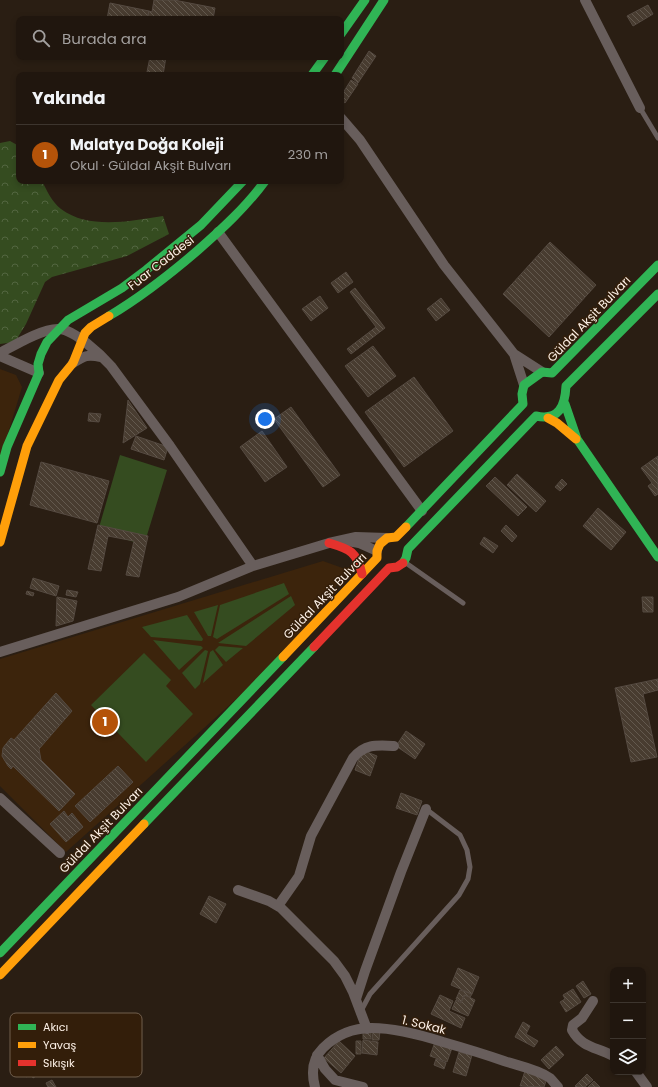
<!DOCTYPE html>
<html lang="tr">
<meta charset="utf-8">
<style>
:root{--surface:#20160e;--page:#2d231c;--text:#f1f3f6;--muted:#a29f9e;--line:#3d352e;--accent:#b45309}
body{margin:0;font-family:Poppins,sans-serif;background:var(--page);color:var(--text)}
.controls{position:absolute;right:12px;bottom:12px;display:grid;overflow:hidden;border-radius:8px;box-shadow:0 2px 6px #0003}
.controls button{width:36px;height:36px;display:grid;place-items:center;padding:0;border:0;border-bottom:1px solid var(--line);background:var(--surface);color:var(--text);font:20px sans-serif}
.you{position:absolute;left:265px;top:419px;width:14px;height:14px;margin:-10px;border:3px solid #fff;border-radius:50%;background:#1a73e8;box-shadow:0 0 0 6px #1a73e833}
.badge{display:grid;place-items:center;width:26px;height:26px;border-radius:50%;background:var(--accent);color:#fff;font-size:13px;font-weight:700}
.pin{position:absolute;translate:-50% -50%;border:2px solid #fff;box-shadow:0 1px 4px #0006}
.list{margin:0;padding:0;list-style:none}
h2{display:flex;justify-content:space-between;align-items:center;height:52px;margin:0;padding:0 16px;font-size:17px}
h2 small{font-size:13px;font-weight:400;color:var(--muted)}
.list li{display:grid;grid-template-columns:26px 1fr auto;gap:12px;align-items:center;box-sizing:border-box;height:60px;padding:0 16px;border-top:1px solid var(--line)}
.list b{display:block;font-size:15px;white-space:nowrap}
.list p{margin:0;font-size:13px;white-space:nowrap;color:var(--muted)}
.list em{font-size:13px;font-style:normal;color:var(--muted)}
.icon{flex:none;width:22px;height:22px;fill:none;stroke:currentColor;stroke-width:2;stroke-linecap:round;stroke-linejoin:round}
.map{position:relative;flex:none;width:658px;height:1087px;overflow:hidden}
.search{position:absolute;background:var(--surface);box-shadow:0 2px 6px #0003;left:16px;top:16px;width:328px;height:44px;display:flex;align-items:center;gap:10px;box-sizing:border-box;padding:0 14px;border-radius:8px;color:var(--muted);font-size:15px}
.panel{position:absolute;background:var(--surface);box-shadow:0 2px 6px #0003;left:16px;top:72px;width:328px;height:112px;border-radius:8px}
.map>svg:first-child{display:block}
.built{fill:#3c240c}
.green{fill:#354c20}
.forest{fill:url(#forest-crowns)}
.building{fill:url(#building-back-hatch);stroke:#554a41}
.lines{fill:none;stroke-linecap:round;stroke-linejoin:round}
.lane{stroke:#685e5c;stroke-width:5}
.street{stroke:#685e5c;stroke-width:10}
.fast{stroke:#30b455;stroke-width:9}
.slow{stroke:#ff9f0a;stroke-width:9}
.jam{stroke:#e5322d;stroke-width:9}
.labels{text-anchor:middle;stroke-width:3;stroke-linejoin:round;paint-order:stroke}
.street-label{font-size:12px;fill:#fef2e8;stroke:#331e0a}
.key{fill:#331e0a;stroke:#705e4d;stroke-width:1}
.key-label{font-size:11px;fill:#fef2e8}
</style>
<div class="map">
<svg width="658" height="1087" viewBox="0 0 658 1087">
<defs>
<pattern id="forest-crowns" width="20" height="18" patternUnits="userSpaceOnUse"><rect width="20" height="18" fill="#354c20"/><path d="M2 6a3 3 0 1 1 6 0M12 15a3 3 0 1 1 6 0" fill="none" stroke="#536640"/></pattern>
<pattern id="building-back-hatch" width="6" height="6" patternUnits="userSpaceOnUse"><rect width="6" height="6" fill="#483c30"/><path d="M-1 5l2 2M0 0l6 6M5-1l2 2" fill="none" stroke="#63594e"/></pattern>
</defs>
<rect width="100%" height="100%" fill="#2a1e13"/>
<!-- built -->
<path class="built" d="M0,369L16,375L22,387L0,460Z
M323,561L348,570L282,658L66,852L0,786V659Z"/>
<!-- green -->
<path class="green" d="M120,455L167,470L144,545L98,531Z
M284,583L289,594L217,639L213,637L220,605Z
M291,596L295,605L246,646L218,643Z
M218,605L211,636H208L194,612Z
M187,615L203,639L202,641L151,637L142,627Z
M153,640L201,646L203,648L179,670Z
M219,646L243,648L226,662L215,650Z
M205,650L208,651L200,684L195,689L182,673Z
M213,650L223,665L203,683L210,652Z
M144,653L171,680L166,686L193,714L146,762L91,705Z"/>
<!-- forest -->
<path class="forest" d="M10,141L19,146V181H42C47,191 52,202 61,209C89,230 131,221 163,216L169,234L127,256L52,277L45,282L26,324L15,342L0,344V143Z"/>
<!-- building -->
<path class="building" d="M154,0H174L215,8L213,19H147L149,11L152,12Z
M110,3L149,11L147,19H107Z
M648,5L653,14L633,26L627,16Z
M369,51L376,56L358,83L352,78Z
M150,57H166L163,75L147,72Z
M351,80L358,84L345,103L341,100V96Z
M550,242L596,285L549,337L503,294Z
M346,272L353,282L338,293L331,283Z
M355,288L385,328L351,354L347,349L376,327L350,292Z
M320,296L328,308L311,321L302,309Z
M441,298L450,310L436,321L427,309Z
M373,346L396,376L368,397L345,366Z
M414,377L453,431L404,467L365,412Z
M128,400L147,428L123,443Z
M291,407L340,475L323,487L274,419Z
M89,413L101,414L99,422L88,421Z
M262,431L287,467L265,482L240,447Z
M136,436L168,447L164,460L131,449Z
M658,456V494L655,496L648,486L652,483L641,468Z
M41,462L109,481L97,523L30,505Z
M517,474L546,501L536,512L507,485Z
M495,477L527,507L518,516L486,486Z
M562,479L567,484L560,491L555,487Z
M598,508L626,532L611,550L583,526Z
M98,525L148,536L139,577L126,575L134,541L108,536L101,571L88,569Z
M506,525L517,536L512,542L501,531Z
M484,537L498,546L493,553L480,544Z
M33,578L59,586L56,596L30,588Z
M67,590L78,592L76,597L66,595Z
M27,591L34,593L33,596L26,594Z
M57,597L77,601L73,621L56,626Z
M642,597H653V612H643Z
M658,679V690L643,694L657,757L631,762L615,688Z
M56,693L72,711L39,749L41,760L75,794L59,811L13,766L11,769L8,766L2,756L3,748L6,744L11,738L14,740Z
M406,731L425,744L415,759L396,746Z
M362,750L377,756L370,776L355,770Z
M118,766L133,782L90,822L75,806Z
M401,793L422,801L417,815L396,808Z
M64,811L68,817L72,813L83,827L66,842L50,824Z
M209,896L226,904L216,923L200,914Z
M458,968L479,977L472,994L451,985Z
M583,981L591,994L584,998L576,986Z
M573,989L581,1002L566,1012L560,1002L565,999L563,995Z
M460,990L472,994L470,997L464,995L461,1002L456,999Z
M440,995L453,1001L449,1011L465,1018L461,1028L431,1014Z
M465,995L475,1000L468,1016L452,1009L456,1000L461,1003Z
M523,1022L530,1026L526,1034L538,1041L534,1047L515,1037Z
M363,1031H371V1039H363Z
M373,1031H380L379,1040H372Z
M363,1040L378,1042L377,1055L362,1053Z
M339,1041L355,1056L341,1073L324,1058Z
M356,1041H361V1054H356Z
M435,1042L452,1048L447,1062L430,1056Z
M556,1046L564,1055L549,1069L541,1060Z
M28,1051L41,1073L33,1078L31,1074L26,1077L15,1058Z
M459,1052L472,1055L466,1076L453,1072Z
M436,1059L446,1063L444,1069L434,1065Z
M525,1071L547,1078L544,1087L520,1086Z
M587,1074L593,1080L585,1087H576L575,1086Z
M52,1080L56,1087H48L46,1083Z
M594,1081L600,1087H588Z"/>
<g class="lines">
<!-- lane -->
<path class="lane" d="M640,108L658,138
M406,563L463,603
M361,1011L370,994L459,895L468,879L470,867L467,850L460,835L426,809"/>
<!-- street -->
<path class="street" d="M585,0L640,108
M341,118L360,140L444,265L514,354L524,385
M218,232L422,511
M0,353C15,345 43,328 59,329C75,330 101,355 111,366L170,446L253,566
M514,354L542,372
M0,356L39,373
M73,363C84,356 87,354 101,357
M348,541L359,543L377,551
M0,652L178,597L253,566L329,543L356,537L387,538
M0,798L60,853
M238,890L269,901L281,908L334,961L345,976L353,992L367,1029
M278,906L299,876L311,836L353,758C365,744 376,745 394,746
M356,999L365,971L401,872L426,809
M593,1001L582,1018L573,1025L572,1030C582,1048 597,1047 613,1056
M317,1055L325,1069L335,1080L363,1087
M636,1072L647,1087
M315,1087C311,1072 312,1059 323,1048C336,1035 353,1028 372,1028C396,1028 421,1035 443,1042C464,1048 484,1054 504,1061C519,1066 537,1069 550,1078C553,1081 555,1084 558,1087"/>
<!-- fast -->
<path class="fast" d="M341,34L365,0
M312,75L325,57
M335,75L384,0
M109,316C141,297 169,275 197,251C222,229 246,207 265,181
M565,404L577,439L658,557
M0,472L7,447L39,373L38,364L41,354L47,342L68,320L122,288L146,270L201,225L243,181
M406,527L523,404L522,394L524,385L542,372L552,373L658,265
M403,563L406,558L408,549L536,416C559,421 565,406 566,386L658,294
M144,824L314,647
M0,953L283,657"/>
<!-- slow -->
<path class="slow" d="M548,418L557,423L576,439
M0,542L27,446L59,380L73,363L85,333L91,327L109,316
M283,657L377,558V551L380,544L387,538L396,537L406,527
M0,975L144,824"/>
<!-- jam -->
<path class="jam" d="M329,543C350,549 357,552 362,574
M314,647L389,568L397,567L403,563"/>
</g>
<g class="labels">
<!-- street labels -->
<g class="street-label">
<text transform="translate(161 263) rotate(-38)" y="4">Fuar Caddesi</text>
<text transform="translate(589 319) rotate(-46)" y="4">Güldal Akşit Bulvarı</text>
<text transform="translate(325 596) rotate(-46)" y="4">Güldal Akşit Bulvarı</text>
<text transform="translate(101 830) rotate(-46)" y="4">Güldal Akşit Bulvarı</text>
<text transform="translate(424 1025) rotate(14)" y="4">1. Sokak</text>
</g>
</g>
<!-- legend -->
<rect x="10" y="1013" width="132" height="64" rx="6" class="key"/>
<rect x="18" y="1024" width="18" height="6" fill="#30b455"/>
<rect x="18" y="1042" width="18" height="6" fill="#ff9f0a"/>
<rect x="18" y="1060" width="18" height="6" fill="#e5322d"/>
<g class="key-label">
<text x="43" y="1031">Akıcı</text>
<text x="43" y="1049">Yavaş</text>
<text x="43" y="1067">Sıkışık</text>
</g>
</svg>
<div class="controls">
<button>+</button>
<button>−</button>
<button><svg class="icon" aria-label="layers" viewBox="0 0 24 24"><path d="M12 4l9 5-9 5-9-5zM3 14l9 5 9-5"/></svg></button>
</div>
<div class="you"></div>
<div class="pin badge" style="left:105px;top:722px">1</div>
<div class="search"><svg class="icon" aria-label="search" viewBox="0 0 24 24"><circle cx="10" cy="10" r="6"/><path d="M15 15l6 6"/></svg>Burada ara</div>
<section class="panel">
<h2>Yakında<small></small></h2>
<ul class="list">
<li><span class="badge">1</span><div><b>Malatya Doğa Koleji</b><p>Okul · Güldal Akşit Bulvarı</p></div><em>230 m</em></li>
</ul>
</section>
</div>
